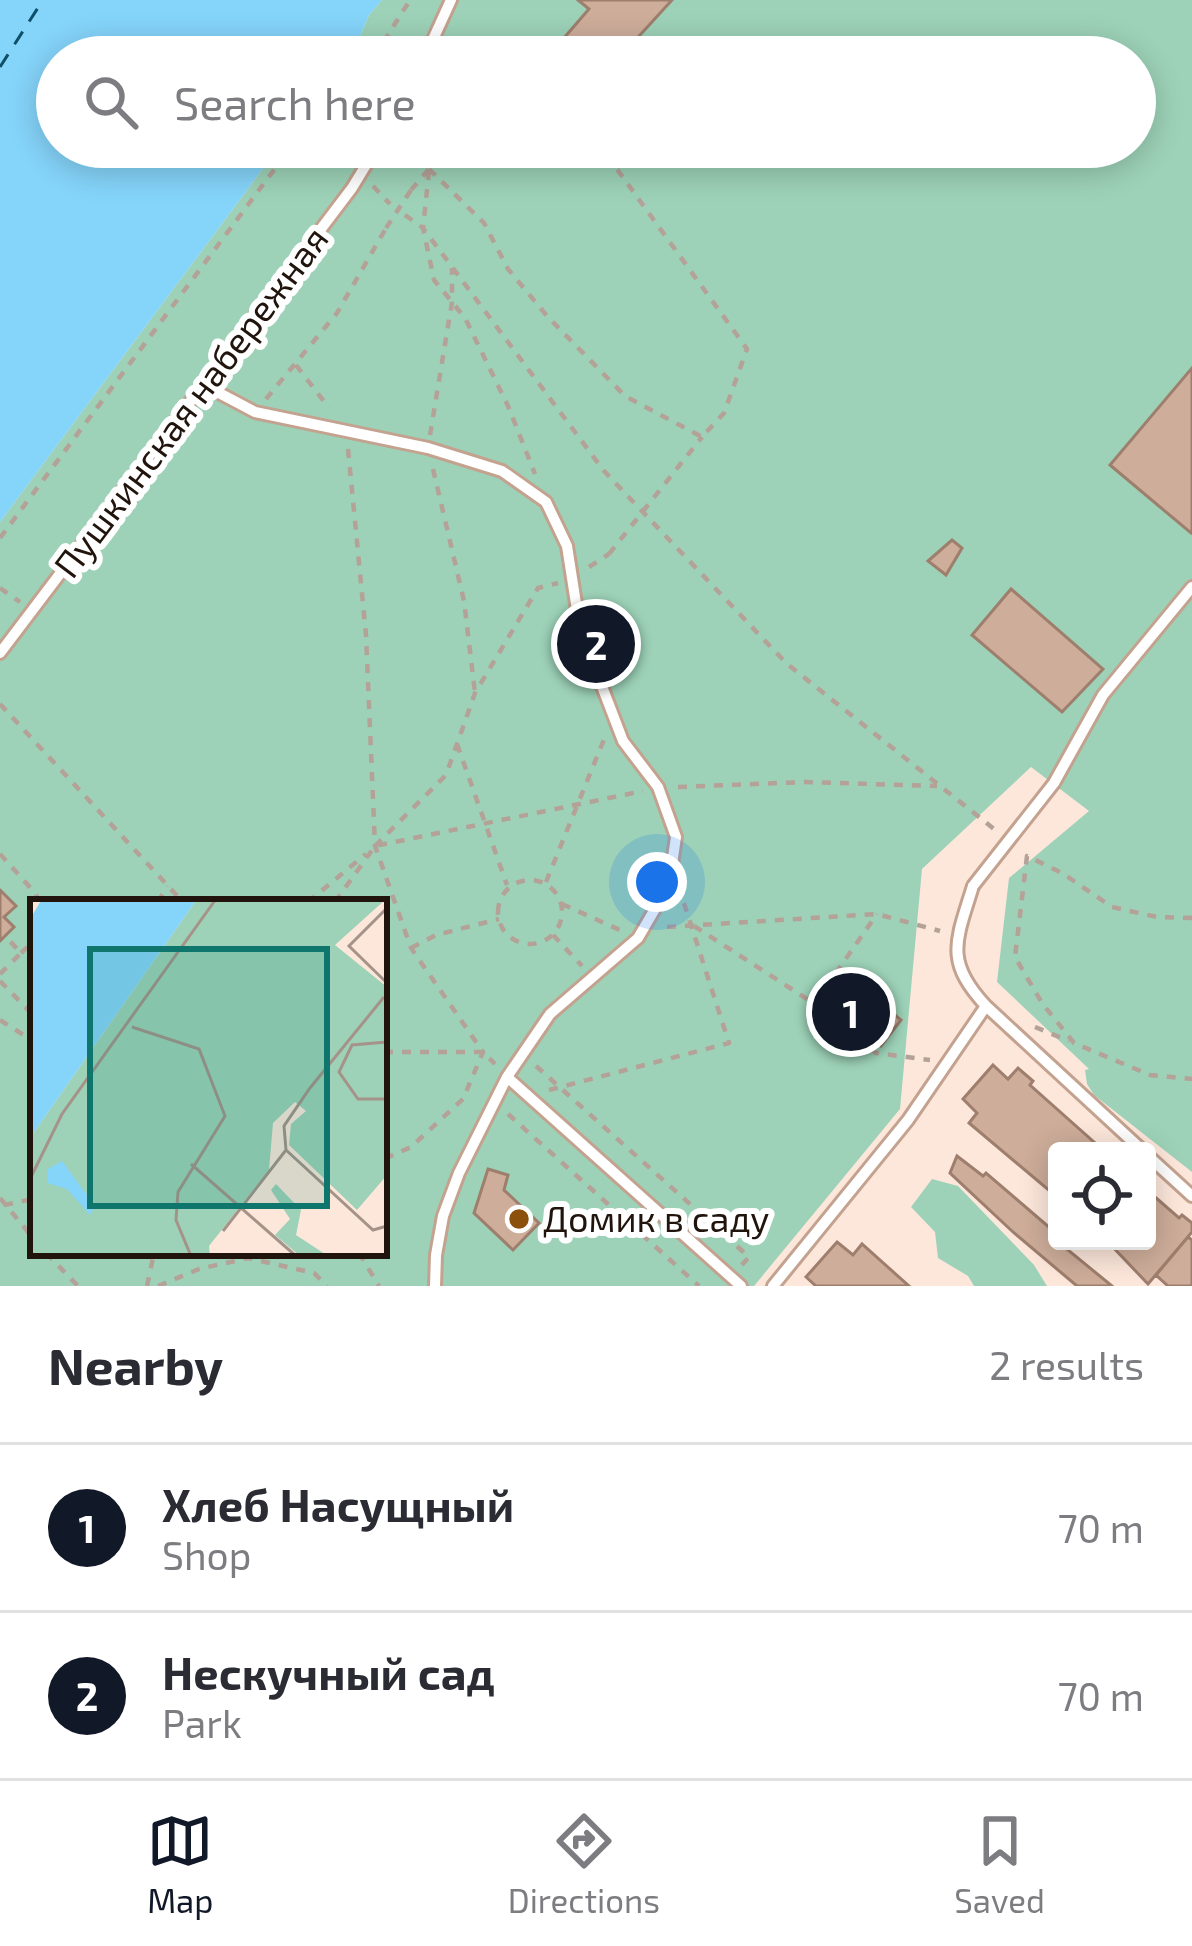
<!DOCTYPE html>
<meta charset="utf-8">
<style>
:root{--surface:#fff;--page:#f2f2f3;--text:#2b2b33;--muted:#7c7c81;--line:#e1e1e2;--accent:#111827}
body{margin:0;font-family:"Exo 2",sans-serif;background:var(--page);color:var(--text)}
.controls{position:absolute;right:36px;bottom:36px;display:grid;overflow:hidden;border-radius:12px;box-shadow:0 6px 30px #0003}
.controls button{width:108px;height:108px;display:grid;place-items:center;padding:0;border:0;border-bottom:3px solid var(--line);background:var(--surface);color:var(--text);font:60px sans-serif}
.you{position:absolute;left:657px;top:882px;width:42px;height:42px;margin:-30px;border:9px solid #fff;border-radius:50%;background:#1a73e8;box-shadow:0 0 0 18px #1a73e833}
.badge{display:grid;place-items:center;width:78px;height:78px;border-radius:50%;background:var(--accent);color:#fff;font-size:39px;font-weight:700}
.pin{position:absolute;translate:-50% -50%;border:6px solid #fff;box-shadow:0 3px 12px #0006}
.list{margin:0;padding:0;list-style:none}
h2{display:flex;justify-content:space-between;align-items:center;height:156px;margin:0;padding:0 48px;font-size:51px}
h2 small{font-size:39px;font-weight:400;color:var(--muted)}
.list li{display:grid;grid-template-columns:78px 1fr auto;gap:36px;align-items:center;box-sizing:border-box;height:168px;padding:0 48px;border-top:3px solid var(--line)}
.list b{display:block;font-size:45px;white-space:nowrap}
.list p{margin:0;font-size:39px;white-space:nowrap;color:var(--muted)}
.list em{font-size:39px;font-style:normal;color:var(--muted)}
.icon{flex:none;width:66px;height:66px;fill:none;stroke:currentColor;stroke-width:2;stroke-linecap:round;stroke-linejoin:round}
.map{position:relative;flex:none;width:1192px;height:1286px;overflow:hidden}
.search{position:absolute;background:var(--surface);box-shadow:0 6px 30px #0003;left:36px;right:36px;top:36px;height:132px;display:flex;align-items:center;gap:30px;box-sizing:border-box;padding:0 42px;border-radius:66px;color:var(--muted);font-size:45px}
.sheet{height:492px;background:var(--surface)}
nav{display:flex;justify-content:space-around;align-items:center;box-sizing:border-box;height:168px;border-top:3px solid var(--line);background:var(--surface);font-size:33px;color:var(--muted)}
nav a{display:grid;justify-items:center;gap:6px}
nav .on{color:var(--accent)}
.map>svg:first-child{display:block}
.green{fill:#9dd2b8;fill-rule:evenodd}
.water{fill:#85d4fa}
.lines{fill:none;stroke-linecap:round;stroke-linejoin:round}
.ferry{stroke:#0e4f69;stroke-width:3;stroke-dasharray:15 12;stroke-linecap:butt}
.building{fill:#cead9a;stroke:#9e7e6c;stroke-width:3}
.lane-casing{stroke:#c3a28f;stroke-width:16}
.path{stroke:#b4a197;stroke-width:4.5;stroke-dasharray:9 9;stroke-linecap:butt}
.lane{stroke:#fff;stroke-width:10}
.lane-bridge-casing{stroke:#c3a28f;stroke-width:16;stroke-linecap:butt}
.path-bridge{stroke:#b4a197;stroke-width:4.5;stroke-dasharray:9 9;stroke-linecap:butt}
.lane-bridge{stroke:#fff;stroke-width:10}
.poi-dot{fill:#8b500b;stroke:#fff;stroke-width:4.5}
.labels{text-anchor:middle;stroke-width:12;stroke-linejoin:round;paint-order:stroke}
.street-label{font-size:36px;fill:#20140d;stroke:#fff}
.poi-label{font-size:36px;fill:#20140d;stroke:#fff;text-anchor:start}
.inset-river{fill:none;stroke:#85d4fa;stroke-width:6}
.inset-road{fill:none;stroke:#a59389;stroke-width:3}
.view{fill:#0f766e;fill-opacity:0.15;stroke:#0f766e;stroke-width:6}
.inset-edge{fill:none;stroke:#20140d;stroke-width:6}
</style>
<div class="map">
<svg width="1192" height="1286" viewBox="0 0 1192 1286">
<rect width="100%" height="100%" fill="#fde7db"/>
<!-- green -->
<path class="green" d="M382,0H1192V1172L1094,1095L1087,1084L1085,1070L1089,1069L997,982L1009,878L1089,811L1031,767L922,869L900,1109L754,1286H0V522L279,147H1135V57H351L369,15ZM33,902H384V1253H33Z
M932,1179L958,1186L1034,1265L1047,1286H974L968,1276L938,1258L935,1232L911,1207Z"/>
<!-- water -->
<path class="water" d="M0,0H382L369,15L351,57H57V147H279L0,522Z"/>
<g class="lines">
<!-- ferry -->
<path class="ferry" d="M0,67L43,0"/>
</g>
<!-- building -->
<path class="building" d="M578,0H672L630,46L622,40L606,57H555L551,53L589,9Z
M1192,368V531L1191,533L1110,465Z
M952,540L962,548L946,575L928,561Z
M1011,589L1103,669L1062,712L972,635Z
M0,890L16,906L4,917L14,927L0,941Z
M847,977L901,1020L881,1046L827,1003Z
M993,1065L1008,1079L1018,1068L1033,1081L1030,1085L1104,1151H1057V1197L969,1123L977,1113L963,1099Z
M957,1156L983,1176L986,1173L1057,1234V1241L1112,1286H1077L1013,1232L950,1173Z
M488,1169L508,1175L504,1190L539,1223L513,1250L474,1213Z
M1147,1190L1179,1218L1182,1215L1192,1223V1232L1148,1284L1107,1241H1147Z
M1188,1237L1192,1240V1286H1168L1156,1275Z
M837,1242L853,1255L862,1244L909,1286H816L806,1277Z"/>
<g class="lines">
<!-- lane casing -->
<g class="lane-casing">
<path id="lane" d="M425,57L451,0
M204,385L255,412L428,448L502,471L546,502L567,546L580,629L623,741L658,787L676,837L669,885L638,938L550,1014L507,1077L459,1173L443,1216L436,1255L435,1286
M0,653L352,188L377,147
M1054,783L1103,695L1192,587
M986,1006L1143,1151
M507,1077L741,1286
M1147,1155L1192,1196
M773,1286L908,1120L986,1006C944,961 956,941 973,886"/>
</g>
<!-- path -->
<path class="path" d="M374,57L410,0
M429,169L484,223L508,269L547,316L625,396L702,437L724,413L747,349L601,147
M429,171L423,228L434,280L465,318L508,406L535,474
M373,186L390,204
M411,190L429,169L437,147
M405,215L423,228L604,471L786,663L994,829
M296,365L329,408
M266,399L337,313L386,228
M430,435L452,302V268
M348,449L366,635L375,846L411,948L483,1052L463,1099L411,1147L384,1159
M433,469L464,601L475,693
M0,538L291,147
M589,567L609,554
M0,588L20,602
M0,704L181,900
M457,744L507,885
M678,787L805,782L937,786
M375,846L446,775L475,693L538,588L558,583
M0,854L36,894L39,902
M498 912a32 32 0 1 1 64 0a32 32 0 1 1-64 0Z
M546,882L605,737
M158,902L167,886
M308,902L366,854
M335,902L375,846L643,791
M562,904L622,931
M1192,918L1157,917L1112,907L1062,873L1027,856L1015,957L1042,1003L1074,1043L1150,1075L1192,1079
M694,926L807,999L876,1053L930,1060
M667,927L877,914L940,931
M553,935L582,966
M411,948L436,935L499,919
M21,953L33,942
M0,974L21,953L5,936
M0,981L33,1015
M815,1003L877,914
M0,1020L33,1041
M1035,1027L1069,1041
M384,1052H483L495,1064
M536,1066L749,1257L740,1267
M549,1090L729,1043L681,894
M508,1114L699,1286
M0,1198L33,1238
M4,1205L33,1199
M46,1253L78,1286
M359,1253L379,1286
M147,1286L154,1253
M158,1286L199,1269L248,1258L314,1273L327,1286"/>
<!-- lane -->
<use href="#lane" class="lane"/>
<!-- lane-bridge casing -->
<g class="lane-bridge-casing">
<path id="lane-bridge" d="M973,886L1054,783"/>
</g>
<!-- path-bridge -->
<path class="path-bridge" d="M386,228L411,190
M609,554L702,437"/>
<!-- lane-bridge -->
<use href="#lane-bridge" class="lane-bridge"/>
</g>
<!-- markers -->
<circle class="poi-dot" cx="519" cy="1219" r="12"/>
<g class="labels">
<!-- street labels -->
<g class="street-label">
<text transform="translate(191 402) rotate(-53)" y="13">Пушкинская набережная</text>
</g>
<!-- poi labels -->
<g class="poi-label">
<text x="543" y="1232">Домик в саду</text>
</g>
</g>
<!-- overview -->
<g transform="translate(30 899)">
<rect width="357" height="357" fill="#fde7db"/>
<path d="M167,0H356L305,46L357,88V276L327,311L259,246L261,225L276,212L265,203L243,224L239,271L179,347L180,357H0V239ZM246,285L271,311L266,336L298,357H270L245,336L260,320L241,291Z" fill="#9dd2b8"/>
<path d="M12,0H167L0,239V20ZM32,262L65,307L60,316L37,290L17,284L18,270Z" fill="#85d4fa"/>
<path class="inset-river" d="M0,126L80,0M0,159L100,0"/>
<path class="inset-road" d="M357,9L319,47L357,84M102,128L169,150L195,217L148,293L146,321L161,357M357,143L322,146L309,173L328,200H357M256,251L343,331L357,327M161,265L266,357M0,280L32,215L186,0M193,332L256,251L254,227L280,189L354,98"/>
<path class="view" d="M60,50H297V307H60Z"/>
<rect width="357" height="357" class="inset-edge"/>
</g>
</svg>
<div class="controls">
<button><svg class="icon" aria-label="locate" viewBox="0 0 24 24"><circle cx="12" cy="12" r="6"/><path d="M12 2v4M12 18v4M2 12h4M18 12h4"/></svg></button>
</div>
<div class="you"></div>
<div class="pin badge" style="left:851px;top:1012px">1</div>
<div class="pin badge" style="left:596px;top:644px">2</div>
<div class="search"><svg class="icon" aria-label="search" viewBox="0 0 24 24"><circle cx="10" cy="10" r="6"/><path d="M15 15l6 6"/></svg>Search here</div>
</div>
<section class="sheet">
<h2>Nearby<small>2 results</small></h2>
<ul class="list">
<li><span class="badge">1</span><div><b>Хлеб Насущный</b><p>Shop</p></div><em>70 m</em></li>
<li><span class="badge">2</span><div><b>Нескучный сад</b><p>Park</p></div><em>70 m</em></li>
</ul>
</section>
<nav>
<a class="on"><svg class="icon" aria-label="map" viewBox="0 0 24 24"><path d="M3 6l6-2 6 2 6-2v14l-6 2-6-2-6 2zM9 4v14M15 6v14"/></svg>Map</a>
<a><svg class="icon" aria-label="directions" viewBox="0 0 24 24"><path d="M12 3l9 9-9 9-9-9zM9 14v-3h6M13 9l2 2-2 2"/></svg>Directions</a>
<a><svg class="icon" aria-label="saved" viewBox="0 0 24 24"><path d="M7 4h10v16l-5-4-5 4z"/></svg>Saved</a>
</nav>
